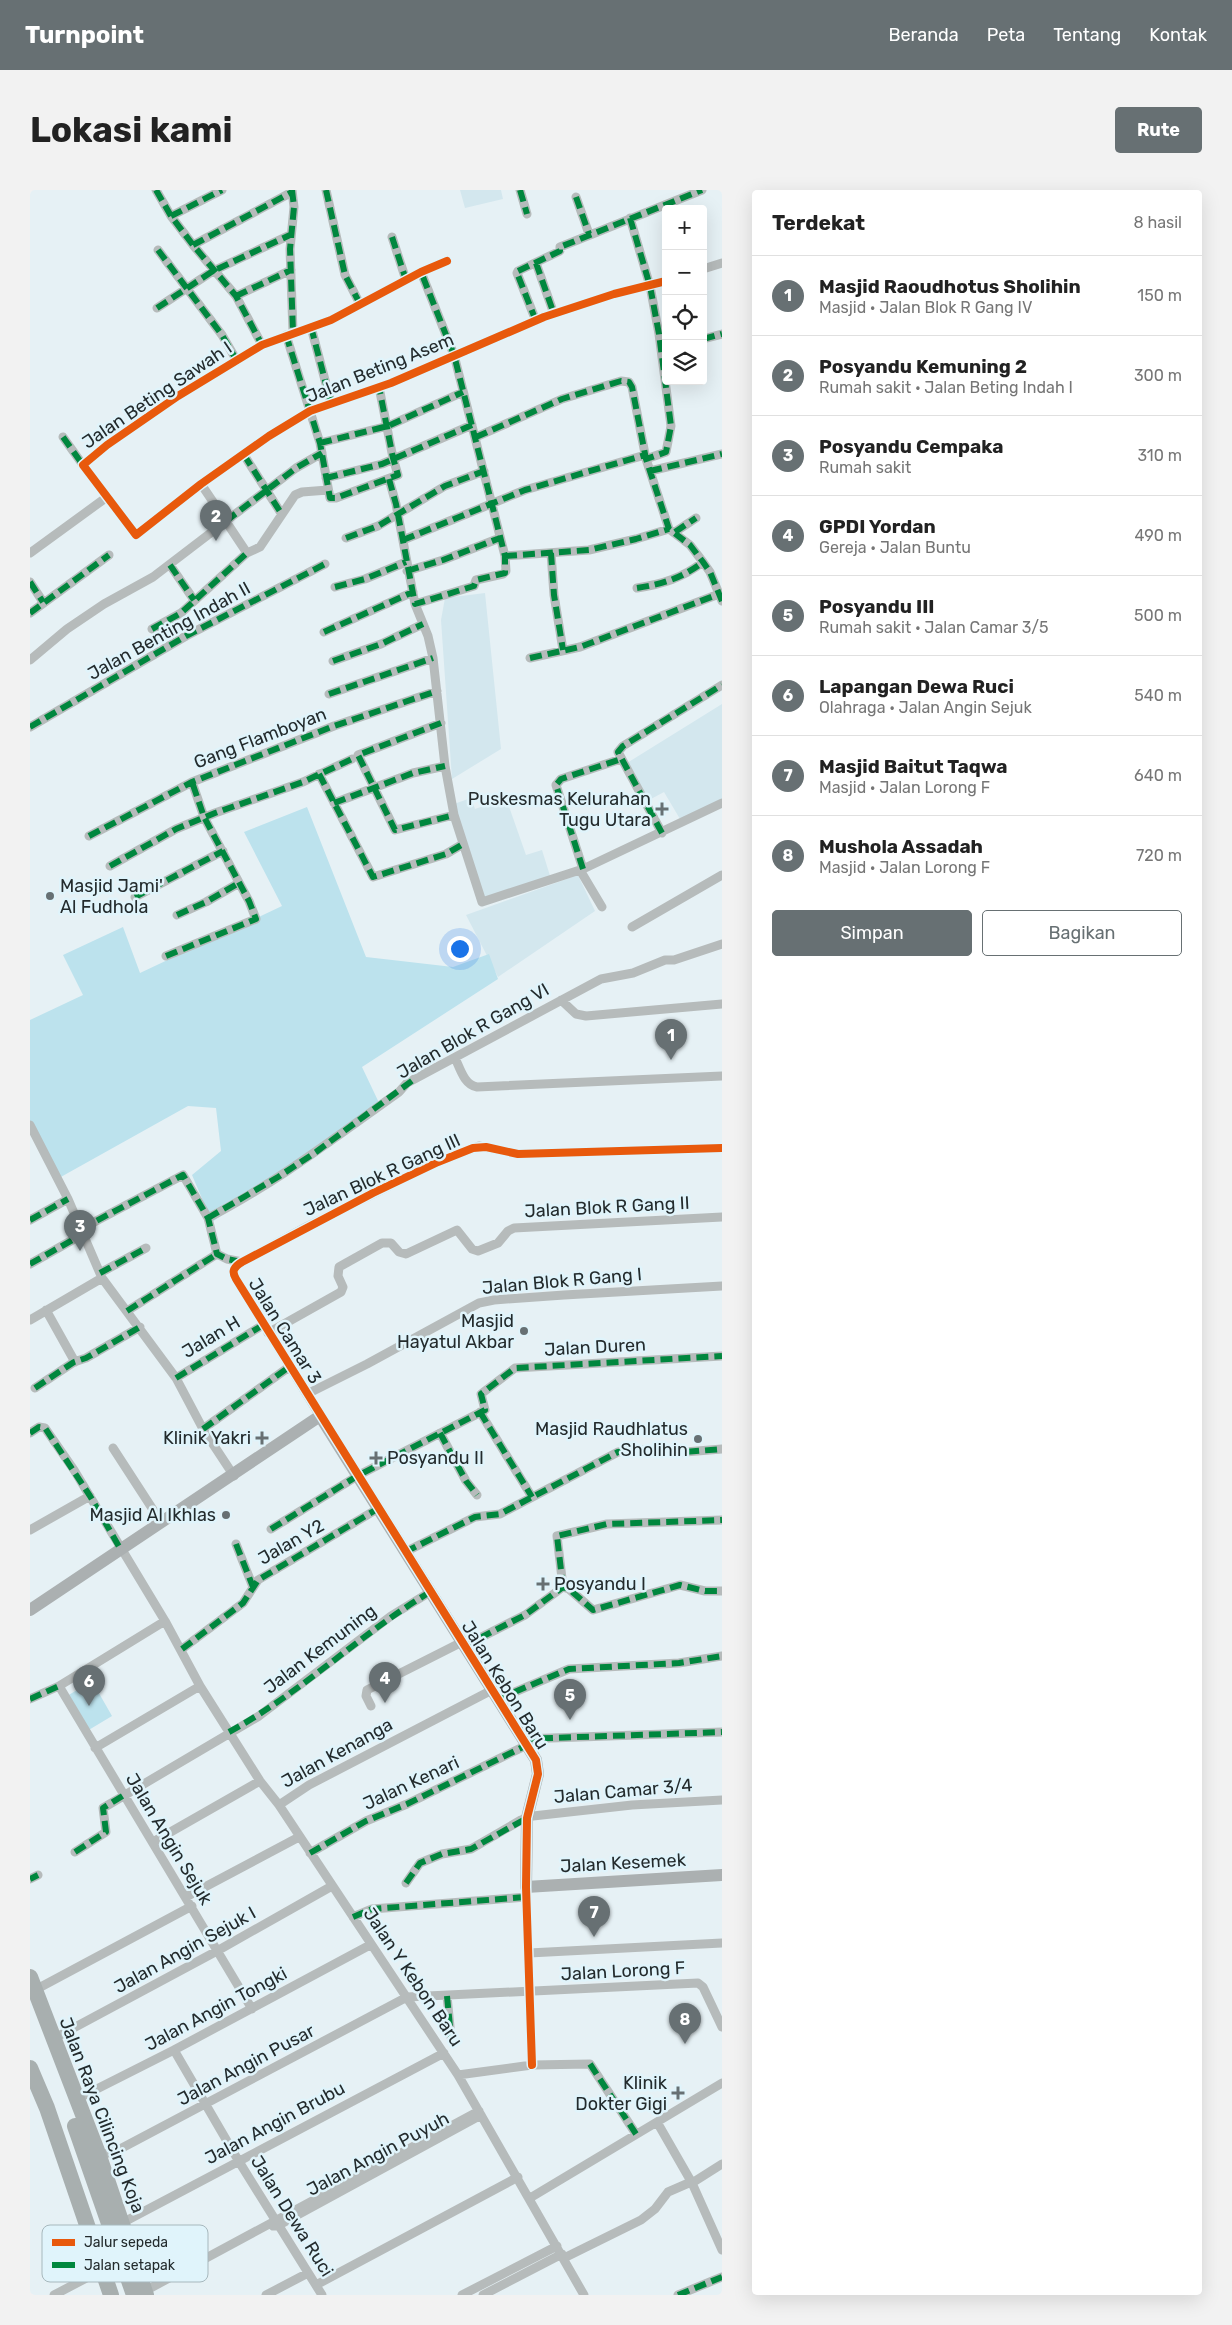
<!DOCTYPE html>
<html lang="id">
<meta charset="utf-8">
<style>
:root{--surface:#fff;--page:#f2f2f2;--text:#222;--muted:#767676;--line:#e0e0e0;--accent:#677073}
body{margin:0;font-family:Rubik,sans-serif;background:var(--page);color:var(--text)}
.controls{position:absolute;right:15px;top:15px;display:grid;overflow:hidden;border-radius:5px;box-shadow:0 5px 20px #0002}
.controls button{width:45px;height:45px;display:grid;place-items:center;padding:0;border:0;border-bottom:1px solid var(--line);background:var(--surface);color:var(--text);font:25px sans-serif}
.you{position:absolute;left:429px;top:758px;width:18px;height:18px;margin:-12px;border:4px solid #fff;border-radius:50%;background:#1a73e8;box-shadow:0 0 0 8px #1a73e833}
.badge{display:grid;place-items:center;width:32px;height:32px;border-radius:50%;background:var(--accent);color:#fff;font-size:16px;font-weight:700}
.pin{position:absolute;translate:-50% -41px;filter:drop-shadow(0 1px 2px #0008)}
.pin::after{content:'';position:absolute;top:26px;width:18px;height:15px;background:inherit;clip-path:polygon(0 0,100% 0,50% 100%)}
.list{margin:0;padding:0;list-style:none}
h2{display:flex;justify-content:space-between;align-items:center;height:65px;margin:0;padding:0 20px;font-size:21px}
h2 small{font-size:16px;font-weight:400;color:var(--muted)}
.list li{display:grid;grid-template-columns:32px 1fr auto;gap:15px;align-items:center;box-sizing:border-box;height:80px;padding:0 20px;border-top:1px solid var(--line)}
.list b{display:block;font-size:19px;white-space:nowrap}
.list p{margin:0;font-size:16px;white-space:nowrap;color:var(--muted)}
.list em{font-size:16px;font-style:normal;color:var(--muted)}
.actions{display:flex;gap:10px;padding:15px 20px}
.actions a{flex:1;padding:11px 0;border:1px solid var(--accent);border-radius:5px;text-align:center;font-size:18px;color:var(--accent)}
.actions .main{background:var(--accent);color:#fff}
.icon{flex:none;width:28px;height:28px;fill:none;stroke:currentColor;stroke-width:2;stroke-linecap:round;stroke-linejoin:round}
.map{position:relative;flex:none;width:692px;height:2105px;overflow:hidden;border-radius:5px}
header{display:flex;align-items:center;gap:30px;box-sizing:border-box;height:70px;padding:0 25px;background:var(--accent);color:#fff}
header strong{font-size:24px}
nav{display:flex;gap:28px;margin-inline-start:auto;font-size:18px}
.intro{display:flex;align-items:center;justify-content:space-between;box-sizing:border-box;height:120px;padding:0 30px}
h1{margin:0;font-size:35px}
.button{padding:12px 22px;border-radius:5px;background:var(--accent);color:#fff;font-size:18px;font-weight:700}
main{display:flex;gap:30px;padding:0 30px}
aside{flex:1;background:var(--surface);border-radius:5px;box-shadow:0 5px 20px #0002}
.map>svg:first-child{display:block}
.built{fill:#d3e7ee}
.green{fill:#bce2ed}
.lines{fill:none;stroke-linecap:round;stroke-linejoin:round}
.street{stroke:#b6bbbb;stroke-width:9}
.secondary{stroke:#abb0b1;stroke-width:12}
.highway{stroke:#a8afaf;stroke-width:16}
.quiet{stroke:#00873e;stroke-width:6;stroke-dasharray:12 6;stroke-linecap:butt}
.cycleway-casing{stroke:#e0f4fb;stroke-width:11}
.cycleway{stroke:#e8590c;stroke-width:8}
.poi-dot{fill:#677073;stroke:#e0f4fb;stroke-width:2}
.labels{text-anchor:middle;stroke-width:5;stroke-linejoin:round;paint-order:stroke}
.street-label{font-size:18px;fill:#232b2d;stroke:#e0f4fb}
.poi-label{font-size:18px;fill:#232b2d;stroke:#e0f4fb;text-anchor:end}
.key{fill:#e0f4fb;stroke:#a7b8bd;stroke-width:1}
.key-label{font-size:14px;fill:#232b2d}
</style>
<header>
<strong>Turnpoint</strong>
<nav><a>Beranda</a><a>Peta</a><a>Tentang</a><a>Kontak</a></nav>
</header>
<div class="intro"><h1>Lokasi kami</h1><a class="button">Rute</a></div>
<main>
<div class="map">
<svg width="692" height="2105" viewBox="0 0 692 2105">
<rect width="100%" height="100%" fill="#e6f1f5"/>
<!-- built -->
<path class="built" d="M430,0H471L473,9L435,18Z
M455,403L471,559L422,589L411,430L415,408Z
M692,514V609L650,629L634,602L619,610L597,573Z
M441,608L445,619L476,608L496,665L512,660L521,689L453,711L421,615Z
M548,685L565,721L468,787L436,725Z"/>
<!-- green -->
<path class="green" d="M277,617L336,767L423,777L459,764L468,789L332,877L351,917L182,1032L162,985L191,961L186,918L158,916L29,988L0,933V830L53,805L33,765L93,737L110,783L252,716L214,642Z
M62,1491L82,1526L57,1541L37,1506Z"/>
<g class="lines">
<!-- street -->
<path class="street" d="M126,0L141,26L163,55L206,106L232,155
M262,0L264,17L260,59L263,142
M296,0L315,85L330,114
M490,0L497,24
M546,7L559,44
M141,26L192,0
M600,28L620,96L629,144L641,236L636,262L616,269
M362,47L376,90
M163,55L262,2
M128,60L192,145L207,171
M417,71L391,82L301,130L232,155L148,206L77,255L53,275L106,345L171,294L239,246L280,221L361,193L514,127L584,104L636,91
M506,73L524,124
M673,79L692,73
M206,106L261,80
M127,118L183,81L260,45
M506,131L487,83L488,81L530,61V57L672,0
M281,137L301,213
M256,145L290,253L300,308H306L368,285L363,268L349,197
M673,149L692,144
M33,247L53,275
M446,247L532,209L591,191L599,192L602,197L616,269L639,339L660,355L673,372L680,382L692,411
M290,253L358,236L433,202
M214,265L251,323
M620,281L692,264
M296,288L352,274L442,235
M359,289L366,314L385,414L398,446L403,468L415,576L424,625L452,712L553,679L692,613
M171,294L196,331L266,278L292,263
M199,336L217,363
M645,342L666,328
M316,348L348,336L415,296L454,281
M373,350L495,300L615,265
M0,363L77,307
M521,363L524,405L533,460
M475,366L559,360L606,349L639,339
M140,375L164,410
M377,381L413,370L470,348
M0,392L13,412
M305,397L335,389L376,372
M607,398C633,394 652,388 673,372
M385,414L444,396L446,390L473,384L476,381L475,366L424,165L391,82
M0,423L79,365
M122,439L151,423L217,363L230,357L265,305L272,302L298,300
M294,442L383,402
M500,468L550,457L689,404
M0,470L37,439L74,414L123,387L191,335
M303,471L351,454L393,434
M299,504L403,468
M411,533L328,565L365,640L424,625
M0,537L156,446L295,374
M289,584L343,687L416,664L433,654
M304,613L383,583L415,576
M632,643L588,562L593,556L692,495
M59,646L162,592L304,536L407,501
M80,676L146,639L185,623L273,592L322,569
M553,679L526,595L531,589L591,569
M550,680L572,717
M105,707L193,661
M147,725L176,712L209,693
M602,737L692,685
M136,766L226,729L219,711L174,627L162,592
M531,810L546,824L556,826L692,814
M425,868C430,878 434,895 447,897L692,886
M0,935L38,1009L72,1088L146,1188L173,1239L204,1286
M178,1028C246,993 307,946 369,902L377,893L571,789L603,783L635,770H644L692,754
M0,1030L38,1009
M51,1039L153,985L178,1028L187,1064L197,1069L212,1072
M0,1074L53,1044
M70,1083L116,1058
M16,1120L45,1172
M97,1121L187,1064
M0,1130L72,1088
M238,1143L311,1102L313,1097L308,1086L309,1077L352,1053H361L369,1062L376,1064L427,1040L442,1059L448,1061L468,1053L478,1041L484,1038L692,1027
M146,1188L233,1135
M5,1198L44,1172L56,1168L110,1137
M277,1204L337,1174L449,1113L464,1110L534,1105L692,1096
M450,1222L502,1307
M290,1226L206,1089L204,1085L205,1076L212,1072L278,1036L408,972L449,956L488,964L692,958
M173,1239L259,1177
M0,1243L9,1237L15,1238L44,1280L135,1431L170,1496L230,1591L249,1615L428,1885L554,2105
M410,1243L436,1291L447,1305
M83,1258L131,1332
M241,1339L329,1285L455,1220L451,1204L485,1178L692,1166
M0,1340L60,1306
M206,1354L223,1397
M375,1362L445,1327L470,1324L588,1262L611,1260L655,1262L692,1259
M533,1397L527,1346L577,1334L692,1330
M434,1456L495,1425L533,1397L539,1399L563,1420L650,1395L675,1401H692
M152,1459L213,1413L228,1390L349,1318
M29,1496L222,1819
M0,1509L29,1496L135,1431
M468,1509L539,1479L649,1473L692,1466
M341,1516L336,1506L337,1500L432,1452
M493,1549L692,1542
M65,1558L170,1496
M249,1615L279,1595L462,1500
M123,1652L230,1591
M45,1662L76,1642L73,1618L229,1526L361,1426L400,1402
M280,1663L336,1631L377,1614L497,1555
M0,1689L8,1685
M376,1693L390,1673L412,1664L441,1659L491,1630L503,1626L602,1615L692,1610
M496,1697L502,1875
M156,1707L269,1647
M323,1727L342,1719L496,1707
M499,1763L692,1753
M5,1800L162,1716
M417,1806L421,1847
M23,1849L187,1761L302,1696
M144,1860L208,1970L292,2105
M428,1885L502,1875L560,1874L606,1944
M45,1910L144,1860L340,1755
M627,1932L662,1993L692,2060
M69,1966L90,1959L377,1807L668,1793L673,1797L692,1837
M662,1993L692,1974
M500,2008L692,1893
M92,2033L414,1863
M243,2036L249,2035L451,1925
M534,2068L611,2030L625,2019L638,2002L661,1992
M286,2095L488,1987
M115,2101L449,1921
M24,2105L64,2084
M236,2105L278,2083
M432,2105L527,2056
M453,2105L532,2064
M648,2105L692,2087"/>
<!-- secondary -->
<path class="secondary" d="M0,1420L290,1226L506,1570L508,1584L497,1628L496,1697L692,1685"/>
<!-- highway -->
<path class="highway" d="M0,1787L69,1966L116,2105
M0,1878L17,1918L81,2105
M45,1936L104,2105"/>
<!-- quiet -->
<path class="quiet" d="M126,0L141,26L163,55L206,106L232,155
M262,0L264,17L260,59L263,142
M296,0L315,85L330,114
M490,0L497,24
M546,7L559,44
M141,26L192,0
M600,28L620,96L629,144L641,236L636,262L616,269
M362,47L376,90
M163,55L262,2
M128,60L192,145L207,171
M506,73L524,124
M206,106L261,80
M127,118L183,81L260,45
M506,131L487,83L488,81L530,61V57L672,0
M281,137L301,213
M256,145L290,253L300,308H306L368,285L363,268L349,197
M673,149L692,144
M33,247L53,275
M446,247L532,209L591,191L599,192L602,197L616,269L639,339L660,355L673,372L680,382L692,411
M290,253L358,236L433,202
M214,265L251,323
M620,281L692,264
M296,288L352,274L442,235
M359,289L366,314L385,414L444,396L446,390L475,383V366L424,165L391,82
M196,331L266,278L292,263
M645,342L666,328
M316,348L348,336L415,296L454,281
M373,350L495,300L615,265
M521,363L524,405L533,460
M475,366L559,360L606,349L639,339
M140,375L164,410
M377,381L413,370L470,348
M0,392L13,412
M305,397L335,389L376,372
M607,398C633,394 652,388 673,372
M0,423L79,365
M122,439L151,423L217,363
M294,442L383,402
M500,468L550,457L689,404
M303,471L351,454L393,434
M299,504L403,468
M411,533L328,565L365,640L424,625
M0,537L156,446L295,374
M289,584L343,687L416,664L433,654
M304,613L383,583L415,576
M632,643L588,562L593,556L692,495
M59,646L162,592L304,536L407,501
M80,676L146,639L185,623L273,592L322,569
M553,679L526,595L531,589L591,569
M105,707L193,661
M147,725L176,712L209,693
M136,766L226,729L219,711L174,627L162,592
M178,1028L248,987L286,962L383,890
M0,1030L38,1009
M51,1039L153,985L178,1028L187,1064L197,1069L212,1072
M0,1074L53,1044
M70,1083L116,1058
M97,1121L187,1064
M146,1188L233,1135
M5,1198L44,1172L56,1168L110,1137
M450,1222L502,1307
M173,1239L259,1177
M0,1243L9,1237L15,1238L60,1306L91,1360
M410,1243L436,1291L447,1305
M241,1339L329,1285L455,1220L451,1204L485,1178L692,1166
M206,1354L223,1397
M375,1362L445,1327L470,1324L588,1262L611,1260L655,1262L692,1259
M533,1397L527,1346L577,1334L692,1330
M434,1456L495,1425L533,1397L539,1399L563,1420L650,1395L675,1401H692
M152,1459L213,1413L228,1390L349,1318
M0,1509L29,1496
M468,1509L539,1479L649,1473L692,1466
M199,1542C271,1503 330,1444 400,1402
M493,1549L692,1542
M45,1662L76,1642L73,1618L94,1605
M280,1663L336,1631L377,1614L497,1555
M0,1689L8,1685
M376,1693L390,1673L412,1664L441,1659L497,1628
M323,1727L342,1719L496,1707
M417,1806L421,1847
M560,1874L606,1944
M648,2105L692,2087"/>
<!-- cycleway casing -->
<g class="cycleway-casing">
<path id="cycleway" d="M417,71L391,82L301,130L232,155L148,206L77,255L53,275L106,345L171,294L239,246L280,221L361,193L514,127L584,104L636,91
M502,1875L496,1697L497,1628L508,1584L506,1570L206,1089C201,1081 204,1077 212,1072L343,1003L408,972L443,958L456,957L488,964L692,958"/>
</g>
<!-- cycleway -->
<use href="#cycleway" class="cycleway"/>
</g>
<!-- markers -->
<g class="poi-dot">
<path d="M629.5 611.5h5v5h5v5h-5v5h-5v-5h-5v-5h5z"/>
<circle cx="20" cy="706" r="5"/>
<circle cx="494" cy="1141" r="5"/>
<path d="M229.5 1240.5h5v5h5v5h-5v5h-5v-5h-5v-5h5z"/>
<circle cx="668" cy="1249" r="5"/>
<path d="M343.5 1260.5h5v5h5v5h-5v5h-5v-5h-5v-5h5z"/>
<circle cx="196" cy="1325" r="5"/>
<path d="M510.5 1386.5h5v5h5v5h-5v5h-5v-5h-5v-5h5z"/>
<path d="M645.5 1895.5h5v5h5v5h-5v5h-5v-5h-5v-5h5z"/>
</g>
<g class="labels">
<!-- street labels -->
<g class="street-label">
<text transform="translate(350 178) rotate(-22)" y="6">Jalan Beting Asem</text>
<text transform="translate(127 205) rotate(-34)" y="6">Jalan Beting Sawah I</text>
<text transform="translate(139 441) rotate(-29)" y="6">Jalan Benting Indah II</text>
<text transform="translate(230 548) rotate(-21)" y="6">Gang Flamboyan</text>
<text transform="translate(443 841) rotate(-30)" y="6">Jalan Blok R Gang VI</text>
<text transform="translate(352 985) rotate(-25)" y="6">Jalan Blok R Gang III</text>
<text transform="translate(577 1017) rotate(-3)" y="6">Jalan Blok R Gang II</text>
<text transform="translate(532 1091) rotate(-5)" y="6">Jalan Blok R Gang I</text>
<text transform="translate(255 1141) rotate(58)" y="6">Jalan Camar 3</text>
<text transform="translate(181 1147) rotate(-31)" y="6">Jalan H</text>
<text transform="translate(565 1157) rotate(-3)" y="6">Jalan Duren</text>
<text transform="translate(261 1352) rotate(-30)" y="6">Jalan Y2</text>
<text transform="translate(290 1459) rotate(-37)" y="6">Jalan Kemuning</text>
<text transform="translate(475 1495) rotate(58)" y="6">Jalan Kebon Baru</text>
<text transform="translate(307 1563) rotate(-29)" y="6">Jalan Kenanga</text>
<text transform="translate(381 1593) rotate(-25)" y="6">Jalan Kenari</text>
<text transform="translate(593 1601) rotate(-5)" y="6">Jalan Camar 3/4</text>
<text transform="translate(139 1649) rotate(59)" y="6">Jalan Angin Sejuk</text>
<text transform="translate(593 1673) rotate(-3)" y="6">Jalan Kesemek</text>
<text transform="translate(155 1760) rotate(-29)" y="6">Jalan Angin Sejuk I</text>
<text transform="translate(593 1781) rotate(-3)" y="6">Jalan Lorong F</text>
<text transform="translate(383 1787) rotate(56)" y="6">Jalan Y Kebon Baru</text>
<text transform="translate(186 1819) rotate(-28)" y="6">Jalan Angin Tongki</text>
<text transform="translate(216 1875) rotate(-28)" y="6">Jalan Angin Pusar</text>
<text transform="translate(72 1925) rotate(69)" y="6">Jalan Raya Cilincing Koja</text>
<text transform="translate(245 1933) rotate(-28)" y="6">Jalan Angin Brubu</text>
<text transform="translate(348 1964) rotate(-28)" y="6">Jalan Angin Puyuh</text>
<text transform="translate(262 2026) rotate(58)" y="6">Jalan Dewa Ruci</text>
</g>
<!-- poi labels -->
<g class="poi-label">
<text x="621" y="615">Puskesmas Kelurahan<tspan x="621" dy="21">Tugu Utara</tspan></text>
<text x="30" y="702" text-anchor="start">Masjid Jami'<tspan x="30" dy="21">Al Fudhola</tspan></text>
<text x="484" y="1137">Masjid<tspan x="484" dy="21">Hayatul Akbar</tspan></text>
<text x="658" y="1245">Masjid Raudhlatus<tspan x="658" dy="21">Sholihin</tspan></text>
<text x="221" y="1254">Klinik Yakri</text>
<text x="357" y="1274" text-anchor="start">Posyandu II</text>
<text x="186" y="1331">Masjid Al Ikhlas</text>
<text x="524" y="1400" text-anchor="start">Posyandu I</text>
<text x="637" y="1899">Klinik<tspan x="637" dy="21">Dokter Gigi</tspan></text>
</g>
</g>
<!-- legend -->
<rect x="12" y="2035" width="166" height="57" rx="8" class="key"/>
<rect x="22" y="2049" width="23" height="7" fill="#e8590c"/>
<rect x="22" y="2072" width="23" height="6" fill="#00873e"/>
<g class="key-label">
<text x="54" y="2057">Jalur sepeda</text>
<text x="54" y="2080">Jalan setapak</text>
</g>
</svg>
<div class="controls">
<button>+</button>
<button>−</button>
<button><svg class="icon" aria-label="locate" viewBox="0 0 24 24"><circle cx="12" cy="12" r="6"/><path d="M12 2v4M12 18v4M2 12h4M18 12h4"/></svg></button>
<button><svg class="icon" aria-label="layers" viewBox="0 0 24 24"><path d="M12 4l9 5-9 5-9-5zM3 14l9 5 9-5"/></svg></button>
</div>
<div class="you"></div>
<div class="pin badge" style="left:641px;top:870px">1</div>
<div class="pin badge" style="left:186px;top:351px">2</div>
<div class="pin badge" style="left:50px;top:1061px">3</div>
<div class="pin badge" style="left:355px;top:1513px">4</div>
<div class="pin badge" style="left:540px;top:1530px">5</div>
<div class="pin badge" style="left:59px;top:1516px">6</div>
<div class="pin badge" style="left:564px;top:1747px">7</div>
<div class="pin badge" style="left:655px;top:1854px">8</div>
</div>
<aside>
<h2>Terdekat<small>8 hasil</small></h2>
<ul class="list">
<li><span class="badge">1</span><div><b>Masjid Raoudhotus Sholihin</b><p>Masjid · Jalan Blok R Gang IV</p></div><em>150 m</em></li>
<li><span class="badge">2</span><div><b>Posyandu Kemuning 2</b><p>Rumah sakit · Jalan Beting Indah I</p></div><em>300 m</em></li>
<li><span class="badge">3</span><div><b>Posyandu Cempaka</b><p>Rumah sakit</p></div><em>310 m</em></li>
<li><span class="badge">4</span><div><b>GPDI Yordan</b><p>Gereja · Jalan Buntu</p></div><em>490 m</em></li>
<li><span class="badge">5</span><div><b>Posyandu III</b><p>Rumah sakit · Jalan Camar 3/5</p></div><em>500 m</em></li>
<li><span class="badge">6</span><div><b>Lapangan Dewa Ruci</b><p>Olahraga · Jalan Angin Sejuk</p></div><em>540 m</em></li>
<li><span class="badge">7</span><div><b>Masjid Baitut Taqwa</b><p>Masjid · Jalan Lorong F</p></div><em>640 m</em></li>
<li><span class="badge">8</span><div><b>Mushola Assadah</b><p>Masjid · Jalan Lorong F</p></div><em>720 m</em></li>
</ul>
<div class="actions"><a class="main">Simpan</a><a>Bagikan</a></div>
</aside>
</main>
